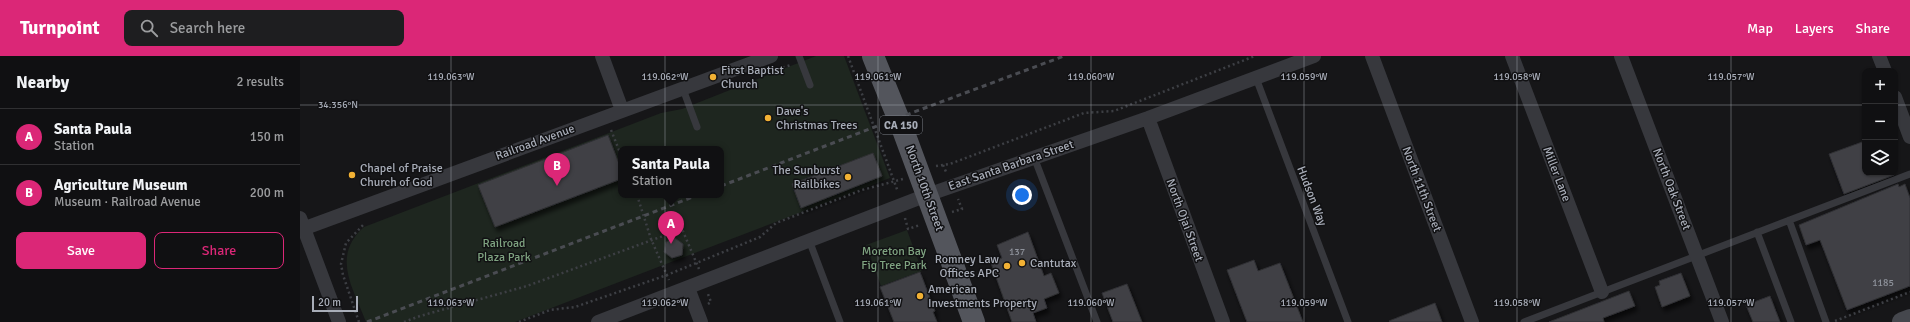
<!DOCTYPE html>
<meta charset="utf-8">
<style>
:root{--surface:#101012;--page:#1e1e20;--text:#f1f3f6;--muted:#9c9d9f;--line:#303032;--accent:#db2777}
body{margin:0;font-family:Signika,sans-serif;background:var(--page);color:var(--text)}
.controls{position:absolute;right:12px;top:12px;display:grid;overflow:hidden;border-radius:8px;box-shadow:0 1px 3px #0004}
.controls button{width:36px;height:36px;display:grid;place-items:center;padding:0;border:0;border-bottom:1px solid var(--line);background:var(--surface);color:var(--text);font:20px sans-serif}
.scale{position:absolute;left:12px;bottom:10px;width:46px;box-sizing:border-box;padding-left:4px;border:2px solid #a8adb8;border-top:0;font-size:11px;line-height:14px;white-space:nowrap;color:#a8adb8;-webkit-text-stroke:3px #111113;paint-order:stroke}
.you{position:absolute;left:722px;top:139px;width:14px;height:14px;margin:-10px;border:3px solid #fff;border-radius:50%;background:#1a73e8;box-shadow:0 0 0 6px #1a73e833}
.badge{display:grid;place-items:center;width:26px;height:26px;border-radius:50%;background:var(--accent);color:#fff;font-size:13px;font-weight:700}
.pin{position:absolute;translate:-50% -33px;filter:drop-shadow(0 1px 2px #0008)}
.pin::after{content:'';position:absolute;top:21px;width:14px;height:12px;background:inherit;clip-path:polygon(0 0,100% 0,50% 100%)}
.popup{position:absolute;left:318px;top:90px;width:106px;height:52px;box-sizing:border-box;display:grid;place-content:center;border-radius:8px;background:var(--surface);filter:drop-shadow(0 1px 3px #0005);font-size:13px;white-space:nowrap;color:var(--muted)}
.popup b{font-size:15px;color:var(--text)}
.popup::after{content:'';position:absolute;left:50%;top:100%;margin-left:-8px;border:8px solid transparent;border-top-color:var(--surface)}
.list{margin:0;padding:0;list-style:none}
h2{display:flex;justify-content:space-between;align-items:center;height:52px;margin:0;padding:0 16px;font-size:17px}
h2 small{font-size:13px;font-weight:400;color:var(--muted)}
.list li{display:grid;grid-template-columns:26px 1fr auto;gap:12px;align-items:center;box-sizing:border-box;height:56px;padding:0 16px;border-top:1px solid var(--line)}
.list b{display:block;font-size:15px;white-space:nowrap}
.list p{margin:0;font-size:13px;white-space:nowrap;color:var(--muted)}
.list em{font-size:13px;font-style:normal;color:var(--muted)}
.actions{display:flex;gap:8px;padding:12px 16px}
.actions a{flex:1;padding:9px 0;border:1px solid var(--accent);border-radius:8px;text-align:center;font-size:14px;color:var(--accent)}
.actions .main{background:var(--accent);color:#fff}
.icon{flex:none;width:22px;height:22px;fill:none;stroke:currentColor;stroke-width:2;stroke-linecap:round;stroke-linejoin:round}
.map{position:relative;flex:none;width:1610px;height:266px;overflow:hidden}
header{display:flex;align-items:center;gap:24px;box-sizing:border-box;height:56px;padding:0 20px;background:var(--accent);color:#fff}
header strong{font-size:19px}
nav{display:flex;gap:22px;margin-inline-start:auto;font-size:14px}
.search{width:280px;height:36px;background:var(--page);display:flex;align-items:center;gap:10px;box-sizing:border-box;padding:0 14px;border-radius:8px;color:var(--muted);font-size:15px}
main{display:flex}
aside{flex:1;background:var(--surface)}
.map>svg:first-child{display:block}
.green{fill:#1e261f;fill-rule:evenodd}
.building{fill:#404145;stroke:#303034;filter:url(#shadow)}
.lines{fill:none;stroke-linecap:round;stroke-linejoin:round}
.path{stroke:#3d3f44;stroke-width:2.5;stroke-dasharray:2 3;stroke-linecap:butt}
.lane{stroke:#37383d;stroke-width:7}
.street{stroke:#37383d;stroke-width:14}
.secondary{stroke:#45474d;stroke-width:20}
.primary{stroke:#53555c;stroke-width:22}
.rail{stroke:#4a4c52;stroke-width:3;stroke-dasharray:5 4;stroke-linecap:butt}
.ticks{fill:none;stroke:#a8adb8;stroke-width:1;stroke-opacity:0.45}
.poi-dot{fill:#f2b134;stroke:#111113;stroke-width:1.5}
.labels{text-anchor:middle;stroke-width:3;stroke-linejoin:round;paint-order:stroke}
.number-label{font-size:10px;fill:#8e929b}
.shield{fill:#111113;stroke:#7b7e86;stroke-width:1}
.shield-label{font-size:11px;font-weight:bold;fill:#a8adb8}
.poi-label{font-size:12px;fill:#a8adb8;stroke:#111113;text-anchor:start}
.street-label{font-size:12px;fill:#a8adb8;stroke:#111113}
.park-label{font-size:12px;fill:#7fa381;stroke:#111113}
.ticks-label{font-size:10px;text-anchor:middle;fill:#a8adb8;stroke:#111113;stroke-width:3;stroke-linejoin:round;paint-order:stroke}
</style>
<header>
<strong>Turnpoint</strong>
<div class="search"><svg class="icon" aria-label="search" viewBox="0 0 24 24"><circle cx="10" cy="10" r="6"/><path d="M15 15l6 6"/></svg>Search here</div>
<nav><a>Map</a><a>Layers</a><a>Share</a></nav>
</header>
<main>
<aside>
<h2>Nearby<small>2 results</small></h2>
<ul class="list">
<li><span class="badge">A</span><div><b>Santa Paula</b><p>Station</p></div><em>150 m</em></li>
<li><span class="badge">B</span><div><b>Agriculture Museum</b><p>Museum · Railroad Avenue</p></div><em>200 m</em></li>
</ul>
<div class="actions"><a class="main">Save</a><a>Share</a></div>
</aside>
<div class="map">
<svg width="1610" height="266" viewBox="0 0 1610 266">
<defs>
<filter id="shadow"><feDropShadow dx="2.5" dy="4.5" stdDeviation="2" flood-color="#0009"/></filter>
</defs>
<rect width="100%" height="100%" fill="#161618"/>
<!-- green -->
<path class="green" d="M516,0H544L590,122L215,266H66C53,232 31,200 64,171L361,57L382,53ZM321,93H421V139H321Z
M607,174L622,215L581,230L566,189Z"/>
<!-- building -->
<path class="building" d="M308,79L321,113V123L195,171L178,129Z
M1565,85V117H1593L1594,119L1544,138L1529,98Z
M573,97L582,120L501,152L492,128Z
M1598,128L1599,131L1605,128L1610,142V230L1547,254L1520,184L1506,189L1499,169Z
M728,176L744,220L751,217L759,237L744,243L747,252L733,257L736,266H712L691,207L702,202L697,189Z
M375,182L383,188L382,199L372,202L364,196L366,186Z
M954,204L958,215L980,207L1003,266H947L927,214Z
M620,216L635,255L633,256L637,266H594L580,231Z
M1381,217L1390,240L1362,251L1355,231L1360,229L1359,225Z
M827,228L842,266H813L802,237Z
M1329,235L1335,250L1303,262L1304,266H1249Z
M1470,240L1480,266H1453L1446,249Z
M1135,247L1142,266H1090L1089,265Z"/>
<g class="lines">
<!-- path -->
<path class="path" d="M548,0L598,136
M478,13L491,9
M311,74L321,99
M643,109L647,118
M636,110L650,108L784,57L814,55L955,0
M337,139L351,183L369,224
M652,156L662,153L658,143
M605,162L608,173L620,169
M408,248L411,246L408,238
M1535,265L1610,236
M59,266L43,219L41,208L46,187L65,167
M104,266L120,260L227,230L382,173L399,213
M219,266L250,254L275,251L367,219L460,181L476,167L562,134L603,123"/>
<!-- lane -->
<path class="lane" d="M499,0L510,29
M956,22L1048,266
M383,33L397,71
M734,101L797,266
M1489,164L1526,266
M1457,176L1491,266
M509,184L540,266
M1224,266L1610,118"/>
<!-- street -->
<path class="street" d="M302,0L322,54
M1072,0L1172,266
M1212,0L1302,236
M1321,0L1422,266
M1579,0L1585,15
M1595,41L1610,81
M848,62L923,266
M0,162L39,266
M0,174L471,0
M388,232L401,266
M298,266L627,139L848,62L1014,0"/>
<!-- secondary -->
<path class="secondary" d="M1602,266L1610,263"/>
<!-- primary -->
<path class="primary" d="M573,0L603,74L674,266"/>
<!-- rail -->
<path class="rail" d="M421,130L598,62L764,0
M67,266L398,139"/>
</g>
<!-- ticks -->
<path class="ticks" d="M151,0V266M365,0V266M578,0V266M791,0V266M1004,0V266M1217,0V266M1431,0V266M0,49H1565M1595,49H1610"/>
<!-- markers -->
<g class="poi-dot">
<circle cx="413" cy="21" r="4"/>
<circle cx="468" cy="62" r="4"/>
<circle cx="52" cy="119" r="4"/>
<circle cx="548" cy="121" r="4"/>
<circle cx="722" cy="207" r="4"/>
<circle cx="707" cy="210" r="4"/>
<circle cx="620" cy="240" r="4"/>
</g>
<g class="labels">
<!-- number labels -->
<g class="number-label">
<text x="717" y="199">137</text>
<text x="1583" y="230">1185</text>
</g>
<!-- shield labels -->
<rect class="shield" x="580" y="60" width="42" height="18" rx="3"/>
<g class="shield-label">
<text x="601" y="73">CA 150</text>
</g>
<!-- poi labels -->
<g class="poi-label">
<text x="421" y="18">First Baptist<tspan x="421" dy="14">Church</tspan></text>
<text x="476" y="59">Dave's<tspan x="476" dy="14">Christmas Trees</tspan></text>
<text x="60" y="116">Chapel of Praise<tspan x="60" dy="14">Church of God</tspan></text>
<text x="540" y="118" text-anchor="end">The Sunburst<tspan x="540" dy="14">Railbikes</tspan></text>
<text x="699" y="207" text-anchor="end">Romney Law<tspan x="699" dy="14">Offices APC</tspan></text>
<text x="730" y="211">Cantutax</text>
<text x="628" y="237">American<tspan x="628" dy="14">Investments Property</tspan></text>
</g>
<!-- street labels -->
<g class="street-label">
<text transform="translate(235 86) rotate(-20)" y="4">Railroad Avenue</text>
<text transform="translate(711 109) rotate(-19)" y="4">East Santa Barbara Street</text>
<text transform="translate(1257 118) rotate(69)" y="4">Miller Lane</text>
<text transform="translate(625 132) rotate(70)" y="4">North 10th Street</text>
<text transform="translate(1122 133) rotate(69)" y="4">North 11th Street</text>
<text transform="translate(1372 133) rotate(69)" y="4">North Oak Street</text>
<text transform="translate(1012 140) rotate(69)" y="4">Hudson Way</text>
<text transform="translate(885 164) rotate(70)" y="4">North Ojai Street</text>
</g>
<!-- park labels -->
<g class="park-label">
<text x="204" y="191">Railroad<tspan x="204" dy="14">Plaza Park</tspan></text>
<text x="594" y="199">Moreton Bay<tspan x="594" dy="14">Fig Tree Park</tspan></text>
</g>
</g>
<g class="ticks-label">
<text x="151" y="24">119.063°W</text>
<text x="365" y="24">119.062°W</text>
<text x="578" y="24">119.061°W</text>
<text x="791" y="24">119.060°W</text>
<text x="1004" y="24">119.059°W</text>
<text x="1217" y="24">119.058°W</text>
<text x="1431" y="24">119.057°W</text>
<text x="38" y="52">34.356°N</text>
<text x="151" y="250">119.063°W</text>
<text x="365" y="250">119.062°W</text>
<text x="578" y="250">119.061°W</text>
<text x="791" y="250">119.060°W</text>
<text x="1004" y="250">119.059°W</text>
<text x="1217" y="250">119.058°W</text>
<text x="1431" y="250">119.057°W</text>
</g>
</svg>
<div class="controls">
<button>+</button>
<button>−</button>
<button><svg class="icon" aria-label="layers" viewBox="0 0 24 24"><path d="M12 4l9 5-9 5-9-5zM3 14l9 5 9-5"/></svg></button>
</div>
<div class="scale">20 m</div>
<div class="you"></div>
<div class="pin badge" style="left:371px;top:188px">A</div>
<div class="popup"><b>Santa Paula</b>Station</div>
<div class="pin badge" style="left:257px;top:130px">B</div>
</div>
</main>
